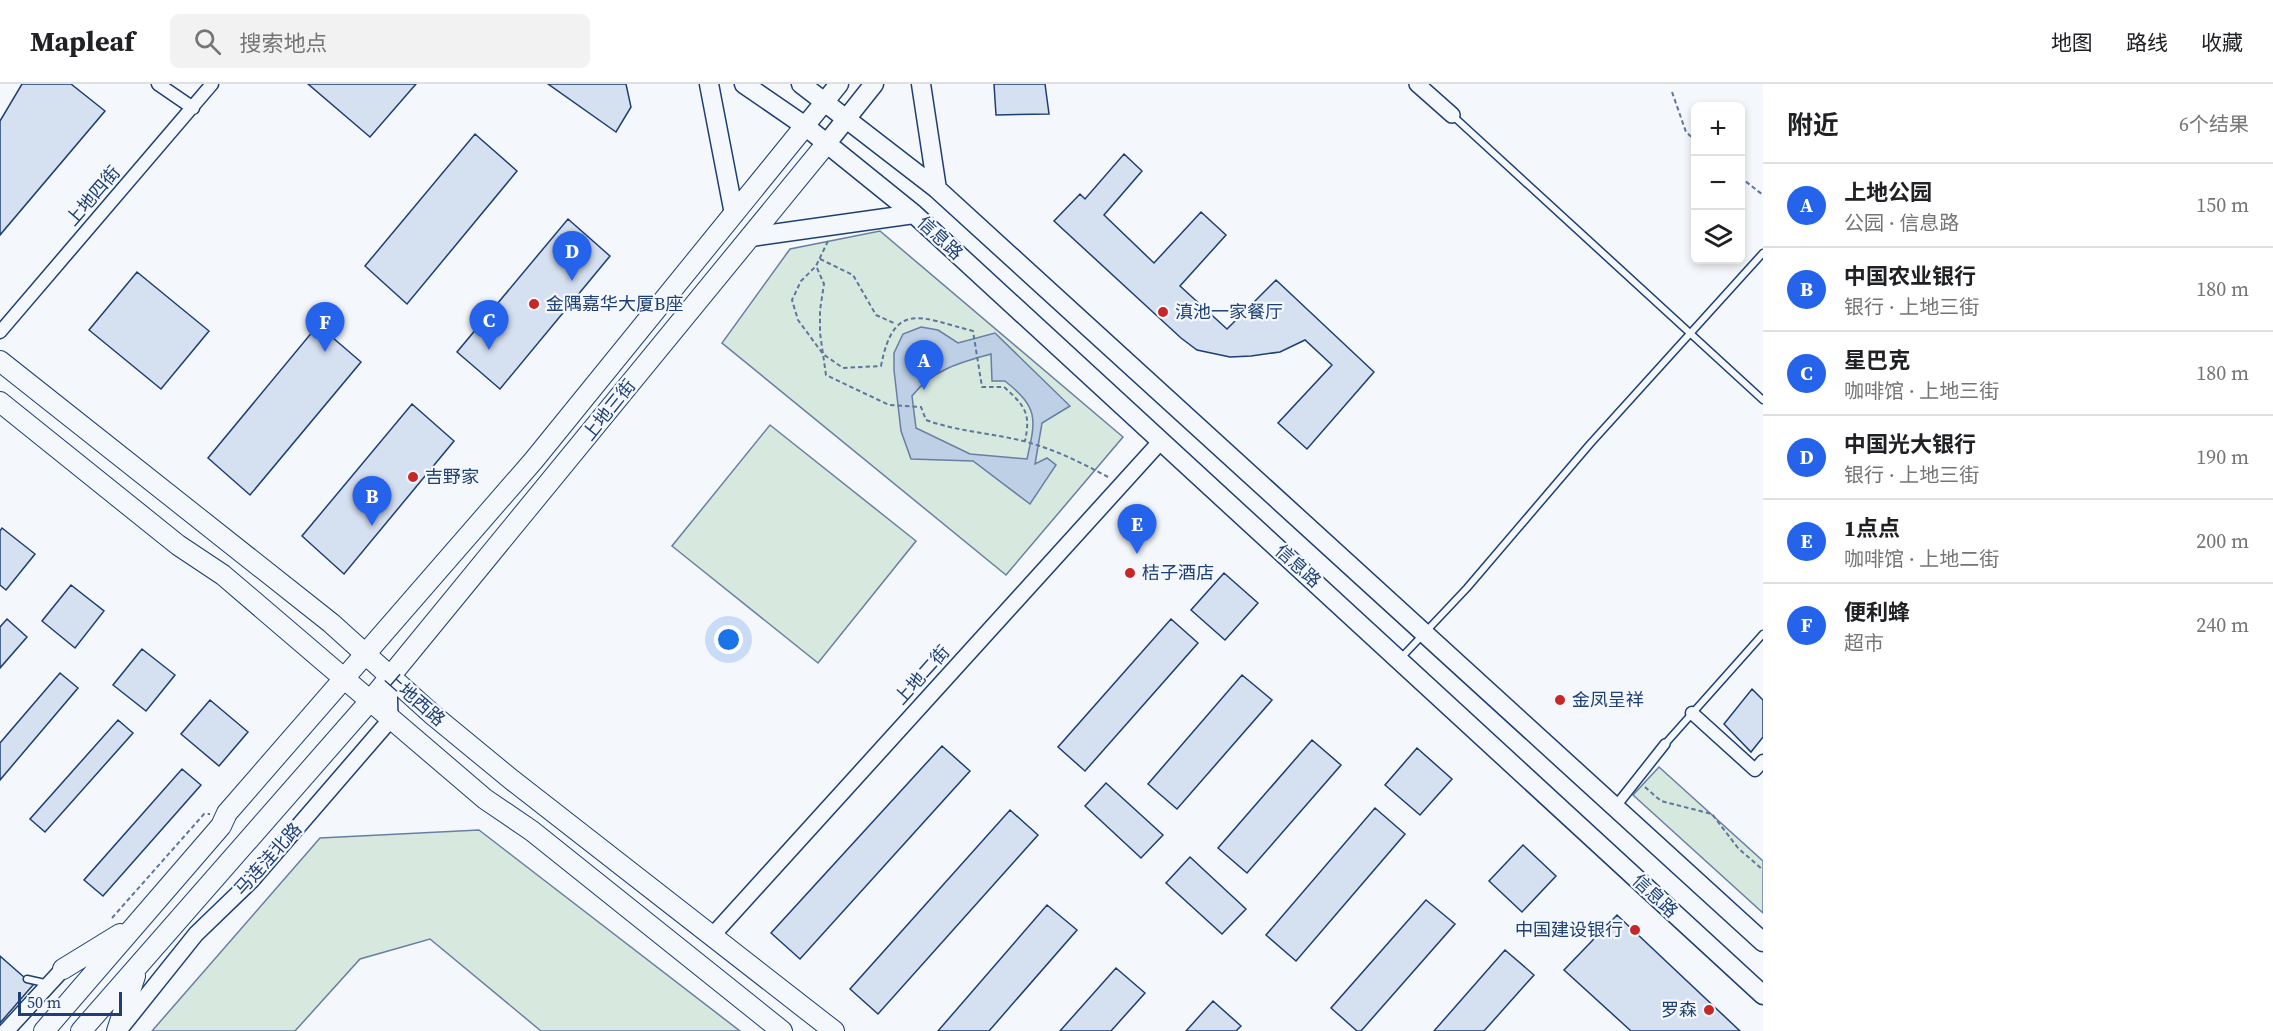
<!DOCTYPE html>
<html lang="zh">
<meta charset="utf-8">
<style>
:root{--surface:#fff;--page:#f2f2f2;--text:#202124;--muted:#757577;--line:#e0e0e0;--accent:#2563eb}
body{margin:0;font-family:"Source Serif 4","Noto Sans SC",serif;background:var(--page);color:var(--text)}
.controls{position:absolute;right:18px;top:18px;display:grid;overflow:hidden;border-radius:9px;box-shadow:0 3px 9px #0003}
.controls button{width:54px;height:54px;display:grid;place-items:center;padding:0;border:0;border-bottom:2px solid var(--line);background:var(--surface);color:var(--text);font:30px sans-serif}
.scale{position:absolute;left:18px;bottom:15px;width:104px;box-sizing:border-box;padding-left:6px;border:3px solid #1d3f73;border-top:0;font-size:16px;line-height:21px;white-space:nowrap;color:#1d3f73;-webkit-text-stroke:4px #f4f7fb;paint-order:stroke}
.you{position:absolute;left:729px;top:556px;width:21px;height:21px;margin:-15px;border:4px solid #fff;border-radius:50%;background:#1a73e8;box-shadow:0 0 0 9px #1a73e833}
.badge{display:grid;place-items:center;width:39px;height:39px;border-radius:50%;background:var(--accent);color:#fff;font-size:20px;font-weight:700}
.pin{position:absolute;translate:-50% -50px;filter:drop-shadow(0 2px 3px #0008)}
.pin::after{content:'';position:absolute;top:32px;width:21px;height:18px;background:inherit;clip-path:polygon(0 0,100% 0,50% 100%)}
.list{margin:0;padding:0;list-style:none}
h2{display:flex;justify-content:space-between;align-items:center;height:78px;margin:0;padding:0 24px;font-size:26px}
h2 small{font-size:20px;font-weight:400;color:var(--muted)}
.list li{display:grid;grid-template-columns:39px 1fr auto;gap:18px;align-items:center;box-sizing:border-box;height:84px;padding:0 24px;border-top:2px solid var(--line)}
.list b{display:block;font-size:22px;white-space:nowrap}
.list p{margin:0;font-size:20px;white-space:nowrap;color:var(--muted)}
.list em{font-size:20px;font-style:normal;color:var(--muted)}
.icon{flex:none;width:33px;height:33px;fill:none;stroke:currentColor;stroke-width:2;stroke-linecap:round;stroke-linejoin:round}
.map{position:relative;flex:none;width:1763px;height:947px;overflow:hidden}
header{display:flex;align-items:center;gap:36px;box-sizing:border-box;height:84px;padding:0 30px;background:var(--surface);border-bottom:2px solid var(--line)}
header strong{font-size:28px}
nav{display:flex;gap:33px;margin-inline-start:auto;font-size:21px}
.search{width:420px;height:54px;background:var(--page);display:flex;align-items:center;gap:15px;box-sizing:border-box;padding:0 21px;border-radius:9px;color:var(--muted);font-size:22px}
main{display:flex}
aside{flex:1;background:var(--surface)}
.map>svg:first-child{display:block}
.green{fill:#d7e8df;stroke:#687fa3;stroke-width:1.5}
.water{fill:#bed0e5;stroke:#687fa3;stroke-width:1.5;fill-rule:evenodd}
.building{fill:#d5e0f0;stroke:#1d3f73;stroke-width:1.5}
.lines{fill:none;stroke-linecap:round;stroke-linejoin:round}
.service-casing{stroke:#1d3f73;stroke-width:9}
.pedestrian-casing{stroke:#1d3f73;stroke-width:12}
.minor-casing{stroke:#1d3f73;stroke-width:15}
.tertiary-casing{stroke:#1d3f73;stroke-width:18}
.secondary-casing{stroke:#1d3f73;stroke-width:21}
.primary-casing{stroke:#1d3f73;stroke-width:22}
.path{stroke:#5e769c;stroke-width:2;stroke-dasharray:4.5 3;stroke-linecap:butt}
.service{stroke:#f4f7fb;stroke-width:6}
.pedestrian{stroke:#f4f7fb;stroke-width:9}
.minor{stroke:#f4f7fb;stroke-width:12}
.tertiary{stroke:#f4f7fb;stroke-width:15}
.secondary{stroke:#f4f7fb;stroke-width:18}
.primary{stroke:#f4f7fb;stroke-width:20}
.poi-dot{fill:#c62828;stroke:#f4f7fb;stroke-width:2}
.labels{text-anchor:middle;stroke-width:4.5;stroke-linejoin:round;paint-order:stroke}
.street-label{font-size:18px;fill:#1d3f73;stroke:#f4f7fb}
.poi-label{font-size:18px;fill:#1d3f73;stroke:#f4f7fb;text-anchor:start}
</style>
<header>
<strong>Mapleaf</strong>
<div class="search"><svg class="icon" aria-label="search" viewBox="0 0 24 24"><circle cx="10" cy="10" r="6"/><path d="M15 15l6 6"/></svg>搜索地点</div>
<nav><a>地图</a><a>路线</a><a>收藏</a></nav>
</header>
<main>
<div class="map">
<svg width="1763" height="947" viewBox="0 0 1763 947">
<rect width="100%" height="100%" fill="#f4f7fb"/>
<!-- green -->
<path class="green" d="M880,147L1123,353L1006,491L722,259L790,165Z
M770,341L916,457L818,579L672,462Z
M1659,683L1763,777V829L1633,711Z
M479,746L740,947H541L430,855L360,875L295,947H152L320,754Z"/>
<!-- water -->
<path class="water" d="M921,243L938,246L958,259L995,249L1070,322L1042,339L1035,380L1047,374L1056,381L1030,420L973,377L911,375L901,347L894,286V269L903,250ZM991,270L992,297H1005C1039,324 1036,335 1027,375L970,370L916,344L912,312C932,286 961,278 991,270Z"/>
<!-- building -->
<path class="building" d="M22,0H71L105,27L0,151V37Z
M308,0H416L370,53Z
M548,0H626L631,23L616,48Z
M994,0H1045L1049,30L996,31Z
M475,50L517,87L407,220L365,182Z
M1124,70L1142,87L1104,131L1154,179L1201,128L1226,151L1180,202L1227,245L1276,196L1374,288L1307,365L1278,339L1332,281L1305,256L1280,268L1251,272L1230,273L1197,266L1181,254L1054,137L1080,110L1085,115Z
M568,135L610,172L500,305L457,268Z
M137,188L209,247L161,305L89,246Z
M318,241L361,278L250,411L208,374Z
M412,320L454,357L344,490L302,452Z
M2,444L35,470L6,506L0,501V447Z
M1224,489L1258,519L1225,556L1191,526Z
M71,501L104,527L75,564L42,537Z
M7,535L27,553L0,584V543Z
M1171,535L1198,559L1085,687L1058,663Z
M142,565L175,591L146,627L113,601Z
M60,589L78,604L0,696V659Z
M1242,591L1272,616L1177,725L1148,700Z
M1752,605L1763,616V653L1751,668L1724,640Z
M210,616L248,648L219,682L181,650Z
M118,636L133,649L45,748L30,735Z
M1312,656L1341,681L1247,789L1218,764Z
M942,662L970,687L800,875L771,849Z
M1417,664L1452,695L1420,731L1385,701Z
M182,685L201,701L103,812L84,796Z
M1106,699L1163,751L1141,774L1085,722Z
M1375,724L1405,750L1296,877L1266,851Z
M1010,726L1038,751L878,930L850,905Z
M1523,761L1556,792L1522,828L1489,797Z
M1190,773L1246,825L1222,850L1166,799Z
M1426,816L1455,840L1361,947H1357L1331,924Z
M1047,821L1077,846L989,947H938Z
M1617,831L1740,947H1631L1564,886Z
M1505,866L1534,891L1484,947H1434Z
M0,872L33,901L0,939Z
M1116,884L1145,909L1111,947H1060Z
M1213,917L1241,942L1236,947H1186Z"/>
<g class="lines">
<!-- service casing -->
<g class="service-casing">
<path id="service" d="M1452,31L1763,316
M1400,575L1467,504L1590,360L1763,169
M1665,660L1763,550
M27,895L49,900"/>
</g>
<!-- pedestrian casing -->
<g class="pedestrian-casing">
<path id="pedestrian" d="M1616,722L1665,660"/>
</g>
<!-- minor casing -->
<g class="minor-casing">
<path id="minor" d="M158,0L193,24
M0,248L212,0
M1692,629L1755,686L1763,677"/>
</g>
<!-- tertiary casing -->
<g class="tertiary-casing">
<path id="tertiary" d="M1417,0L1452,31
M712,852L1161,357
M120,945L196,850L251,797L390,636L389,593
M6,947L63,885"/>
</g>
<!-- secondary casing -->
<g class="secondary-casing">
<path id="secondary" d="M709,0L734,130
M744,0L805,42L914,130L1763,911
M801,0L937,105L1763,858
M921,0L937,105
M805,42L839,0
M827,59L874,0
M751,153L914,130"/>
</g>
<!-- primary casing -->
<g class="primary-casing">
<path id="primary" d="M0,277L331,539L433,631L512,696L834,947
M0,318L178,461L223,491L485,715L532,747L782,947
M63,885L120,850
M44,947L221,742L227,729L534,376L805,42
M81,947L370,617L827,59
M117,947L135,892"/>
</g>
<!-- path -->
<path class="path" d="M1672,8L1686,48L1696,57
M1740,93L1763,111
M828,157L816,182L801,197L792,216L798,236L823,270L843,284L881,282C894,215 921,234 973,247L982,303H1004C1025,322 1031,329 1025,357
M820,175L853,191L876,231L896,240
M817,184L824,200L820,226V249L826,291L889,321L921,323L926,336C959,348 993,349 1027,358C1056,366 1082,379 1108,393
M1645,703L1661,717L1712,730L1738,764L1763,786
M112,834L204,730H210"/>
<!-- service -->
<use href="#service" class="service"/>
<!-- pedestrian -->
<use href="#pedestrian" class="pedestrian"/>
<!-- minor -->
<use href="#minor" class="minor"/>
<!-- tertiary -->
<use href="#tertiary" class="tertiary"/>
<!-- secondary -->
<use href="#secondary" class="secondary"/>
<!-- primary -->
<use href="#primary" class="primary"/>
</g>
<!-- markers -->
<g class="poi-dot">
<circle cx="534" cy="220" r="6"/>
<circle cx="1163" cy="228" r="6"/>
<circle cx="413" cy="393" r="6"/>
<circle cx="1130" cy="489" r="6"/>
<circle cx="1560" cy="616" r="6"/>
<circle cx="1635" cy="846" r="6"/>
<circle cx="1709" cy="926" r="6"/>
</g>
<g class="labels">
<!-- street labels -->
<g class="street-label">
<text transform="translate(93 112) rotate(-49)" y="6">上地四街</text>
<text transform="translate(940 154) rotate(43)" y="6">信息路</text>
<text transform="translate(609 326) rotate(-51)" y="6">上地三街</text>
<text transform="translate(1298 482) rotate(42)" y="6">信息路</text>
<text transform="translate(922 591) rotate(-48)" y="6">上地二街</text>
<text transform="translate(415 615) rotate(41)" y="6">上地西路</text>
<text transform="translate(268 775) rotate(-48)" y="6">马连洼北路</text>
<text transform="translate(1655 812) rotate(43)" y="6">信息路</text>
</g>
<!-- poi labels -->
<g class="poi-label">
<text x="546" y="226">金隅嘉华大厦B座</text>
<text x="1175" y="234">滇池一家餐厅</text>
<text x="425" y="399">吉野家</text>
<text x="1142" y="495">桔子酒店</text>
<text x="1572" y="622">金凤呈祥</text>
<text x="1623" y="852" text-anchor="end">中国建设银行</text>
<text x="1697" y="932" text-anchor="end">罗森</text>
</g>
</g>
</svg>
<div class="controls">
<button>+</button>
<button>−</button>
<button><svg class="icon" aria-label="layers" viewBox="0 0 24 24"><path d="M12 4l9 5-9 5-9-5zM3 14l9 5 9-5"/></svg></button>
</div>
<div class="scale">50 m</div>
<div class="you"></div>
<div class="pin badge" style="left:924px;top:306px">A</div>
<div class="pin badge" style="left:372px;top:442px">B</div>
<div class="pin badge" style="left:489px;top:266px">C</div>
<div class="pin badge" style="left:572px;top:197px">D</div>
<div class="pin badge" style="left:1137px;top:470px">E</div>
<div class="pin badge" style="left:325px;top:268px">F</div>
</div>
<aside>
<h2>附近<small>6个结果</small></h2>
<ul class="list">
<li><span class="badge">A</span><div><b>上地公园</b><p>公园 · 信息路</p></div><em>150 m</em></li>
<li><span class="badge">B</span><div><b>中国农业银行</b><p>银行 · 上地三街</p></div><em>180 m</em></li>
<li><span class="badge">C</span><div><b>星巴克</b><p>咖啡馆 · 上地三街</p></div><em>180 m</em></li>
<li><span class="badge">D</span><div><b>中国光大银行</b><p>银行 · 上地三街</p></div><em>190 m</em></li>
<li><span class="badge">E</span><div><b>1点点</b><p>咖啡馆 · 上地二街</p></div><em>200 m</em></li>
<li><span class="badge">F</span><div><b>便利蜂</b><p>超市</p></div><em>240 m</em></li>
</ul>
</aside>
</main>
